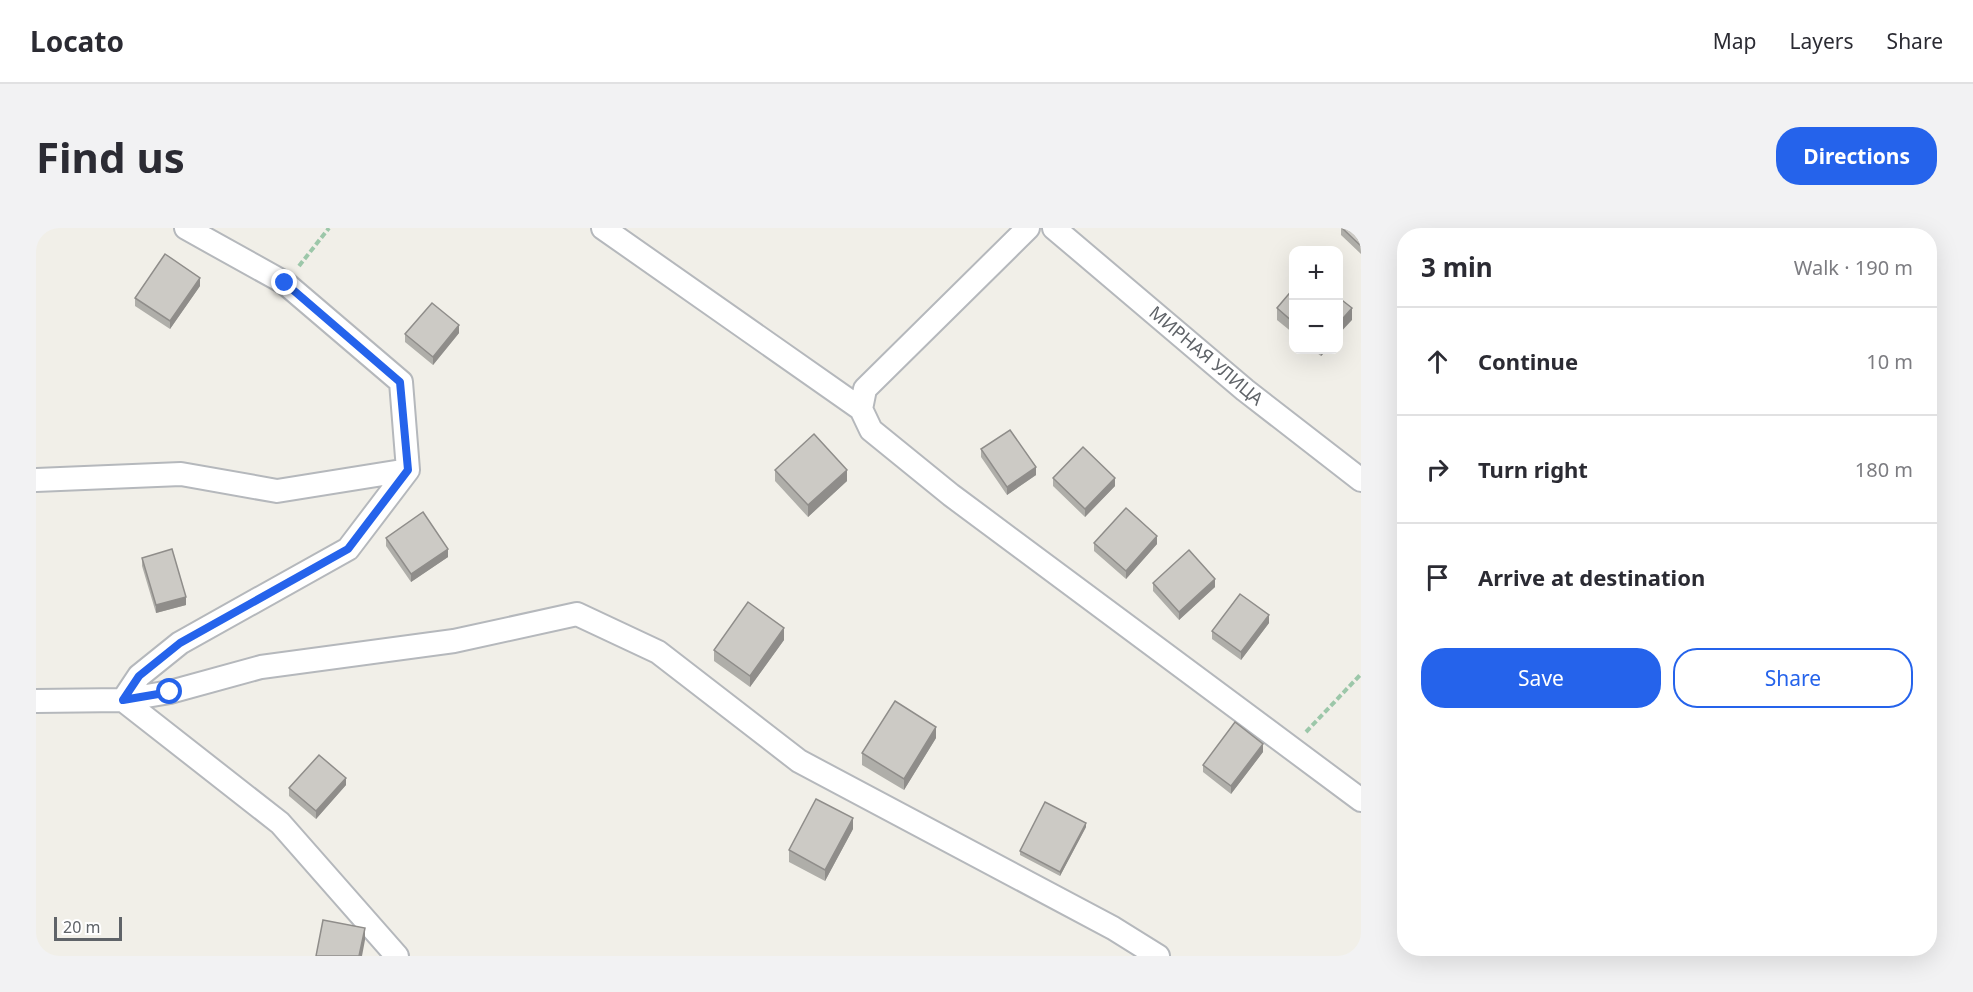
<!DOCTYPE html>
<meta charset="utf-8">
<style>
:root{--surface:#fff;--page:#f2f2f3;--text:#2b2b33;--muted:#7c7c81;--line:#e1e1e2;--accent:#2563eb}
body{margin:0;font-family:"Noto Sans",sans-serif;background:var(--page);color:var(--text)}
.controls{position:absolute;right:18px;top:18px;display:grid;overflow:hidden;border-radius:12px;box-shadow:0 6px 24px #0002}
.controls button{width:54px;height:54px;display:grid;place-items:center;padding:0;border:0;border-bottom:2px solid var(--line);background:var(--surface);color:var(--text);font:30px sans-serif}
.scale{position:absolute;left:18px;bottom:15px;width:68px;box-sizing:border-box;padding-left:6px;border:3px solid #5f6368;border-top:0;font-size:16px;line-height:21px;white-space:nowrap;color:#5f6368;-webkit-text-stroke:4px #fff;paint-order:stroke}
.stop{position:absolute;width:18px;height:18px;margin:-14px;border:4px solid #2563eb;border-radius:50%;background:#fff}
.stop.end{background:#2563eb;border-color:#fff;box-shadow:0 2px 6px #0008}
.list{margin:0;padding:0;list-style:none}
h2{display:flex;justify-content:space-between;align-items:center;height:78px;margin:0;padding:0 24px;font-size:26px}
h2 small{font-size:20px;font-weight:400;color:var(--muted)}
.list li{display:grid;grid-template-columns:39px 1fr auto;gap:18px;align-items:center;box-sizing:border-box;height:108px;padding:0 24px;border-top:2px solid var(--line)}
.list b{display:block;font-size:22px;white-space:nowrap}
.list em{font-size:20px;font-style:normal;color:var(--muted)}
.actions{display:flex;gap:12px;padding:18px 24px}
.actions a{flex:1;padding:14px 0;border:2px solid var(--accent);border-radius:24px;text-align:center;font-size:21px;color:var(--accent)}
.actions .main{background:var(--accent);color:#fff}
.icon{flex:none;width:33px;height:33px;fill:none;stroke:currentColor;stroke-width:2;stroke-linecap:round;stroke-linejoin:round}
.map{position:relative;flex:none;width:1325px;height:728px;overflow:hidden;border-radius:24px}
header{display:flex;align-items:center;gap:36px;box-sizing:border-box;height:84px;padding:0 30px;background:var(--surface);border-bottom:2px solid var(--line)}
header strong{font-size:28px}
nav{display:flex;gap:33px;margin-inline-start:auto;font-size:21px}
.intro{display:flex;align-items:center;justify-content:space-between;box-sizing:border-box;height:144px;padding:0 36px}
h1{margin:0;font-size:42px}
.button{padding:15px 27px;border-radius:24px;background:var(--accent);color:#fff;font-size:21px;font-weight:700}
main{display:flex;gap:36px;padding:0 36px}
aside{flex:1;background:var(--surface);border-radius:24px;box-shadow:0 6px 24px #0002}
.map>svg:first-child{display:block}
.lines{fill:none;stroke-linecap:round;stroke-linejoin:round}
.minor-casing{stroke:#b5b8bc;stroke-width:26}
.path{stroke:#9cc7a9;stroke-width:4;stroke-dasharray:6 3;stroke-linecap:butt}
.minor{stroke:#fff;stroke-width:22}
.wall{fill:#afaea9}
.shaded-wall{fill:#8f8d8a}
.building{fill:#cccac5;stroke:#8f8d8a;stroke-width:1.5}
.route{stroke:#2563eb;stroke-width:8}
.labels{text-anchor:middle;stroke-width:4.5;stroke-linejoin:round;paint-order:stroke}
.street-label{font-size:18px;fill:#5f6368;stroke:#fff}
</style>
<header>
<strong>Locato</strong>
<nav><a>Map</a><a>Layers</a><a>Share</a></nav>
</header>
<div class="intro"><h1>Find us</h1><a class="button">Directions</a></div>
<main>
<div class="map">
<svg width="1325" height="728" viewBox="0 0 1325 728">
<rect width="100%" height="100%" fill="#f1efe8"/>
<g class="lines">
<!-- minor casing -->
<g class="minor-casing">
<path id="minor" d="M567,0L825,181L835,202L915,267L1325,572
M1018,0L1209,162L1325,252
M825,181L829,161L992,0
M0,252L145,246L241,263L372,242L365,154L249,55L150,0
M0,473L87,472L134,464L225,439L418,413L541,386L622,424L763,533L1077,700L1122,728
M361,728L244,595L87,472L103,448L144,415L312,321L372,242"/>
</g>
<!-- path -->
<path class="path" d="M263,38L293,0
M1270,504L1325,446"/>
<!-- minor -->
<use href="#minor" class="minor"/>
</g>
<!-- wall -->
<path class="wall" d="M1305,0H1325V26L1305,7Z
M164,58L134,101L99,78V70Z
M1257,61V105L1241,92V80Z
M423,105L397,137L369,114V106Z
M1277,122H1291L1285,128Z
M945,221L1000,247L971,267L945,229Z
M739,242L811,253L772,289L739,253Z
M1017,250L1079,258L1049,289L1017,258Z
M350,310L412,329L375,354L350,318Z
M1058,315L1121,316L1090,351L1058,323Z
M106,330L150,377L120,385L106,338Z
M1117,355L1179,359L1143,392L1117,363Z
M1233,395L1205,432L1176,411V403Z
M748,412L714,459L678,433V422Z
M900,510L868,562L826,537V525Z
M1227,524L1195,566L1167,544V537Z
M310,557L280,591L253,568V560Z
M1050,599L1024,648L984,627V623Z
M817,601L789,653L753,634V622Z"/>
<!-- shaded-wall -->
<path class="shaded-wall" d="M164,50V58L134,101V93Z
M1316,80V92L1302,107V96Z
M423,97V105L397,137V129Z
M1285,122H1291L1285,128Z
M1000,239V247L971,267V259Z
M811,242V253L772,289V277Z
M1079,250V258L1049,289V281Z
M1121,308V316L1090,351V343Z
M412,321V329L375,354V346Z
M1179,351V359L1143,392V384Z
M150,369V377L120,385V377Z
M1233,387V395L1205,432V424Z
M748,400V412L714,459V448Z
M900,499V510L868,562V551Z
M1227,516V524L1195,566V558Z
M310,550V557L280,591V583Z
M817,590V601L789,653V642Z
M1050,595V599L1024,648V644Z
M329,700V712L326,728H323Z"/>
<!-- building -->
<path class="building" d="M1306,0H1325V18Z
M129,26L164,50L134,93L99,70Z
M1257,61V94L1241,80Z
M1302,69L1316,80L1302,96Z
M396,75L423,97L397,129L369,106Z
M974,202L1000,239L971,259L945,221Z
M778,206L811,242L772,277L739,242Z
M1047,219L1079,250L1049,281L1017,250Z
M1090,280L1121,308L1090,343L1058,315Z
M387,284L412,321L375,346L350,310Z
M136,321L150,369L120,377L106,330Z
M1153,322L1179,351L1143,384L1117,355Z
M1204,366L1233,387L1205,424L1176,403Z
M712,374L748,400L714,448L678,422Z
M859,473L900,499L868,551L826,525Z
M1199,494L1227,516L1195,558L1167,537Z
M283,527L310,550L280,583L253,560Z
M780,571L817,590L789,642L753,622Z
M1009,574L1050,595L1024,644L984,623Z
M287,692L329,700L323,728H280Z"/>
<g class="lines">
<!-- route -->
<path class="route" d="M134,464L87,472L103,448L144,415L312,321L372,242L364,154L249,55"/>
</g>
<g class="labels">
<!-- street labels -->
<g class="street-label">
<text transform="translate(1170 128) rotate(40)" y="6">МИРНАЯ УЛИЦА</text>
</g>
</g>
</svg>
<div class="controls">
<button>+</button>
<button>−</button>
</div>
<div class="scale">20 m</div>
<div class="stop" style="left:134px;top:464px"></div>
<div class="stop end" style="left:249px;top:55px"></div>
</div>
<aside>
<h2>3 min<small>Walk · 190 m</small></h2>
<ul class="list">
<li><svg class="icon" aria-label="ahead" viewBox="0 0 24 24"><path d="M12 20V5M6 11l6-6 6 6"/></svg><div><b>Continue</b></div><em>10 m</em></li>
<li><svg class="icon" aria-label="right" viewBox="0 0 24 24"><path d="M7 20v-9h11M14 6l5 5-5 5"/></svg><div><b>Turn right</b></div><em>180 m</em></li>
<li><svg class="icon" aria-label="arrive" viewBox="0 0 24 24"><path d="M6 21V4h12l-3 4 3 4H6"/></svg><div><b>Arrive at destination</b></div></li>
</ul>
<div class="actions"><a class="main">Save</a><a>Share</a></div>
</aside>
</main>
